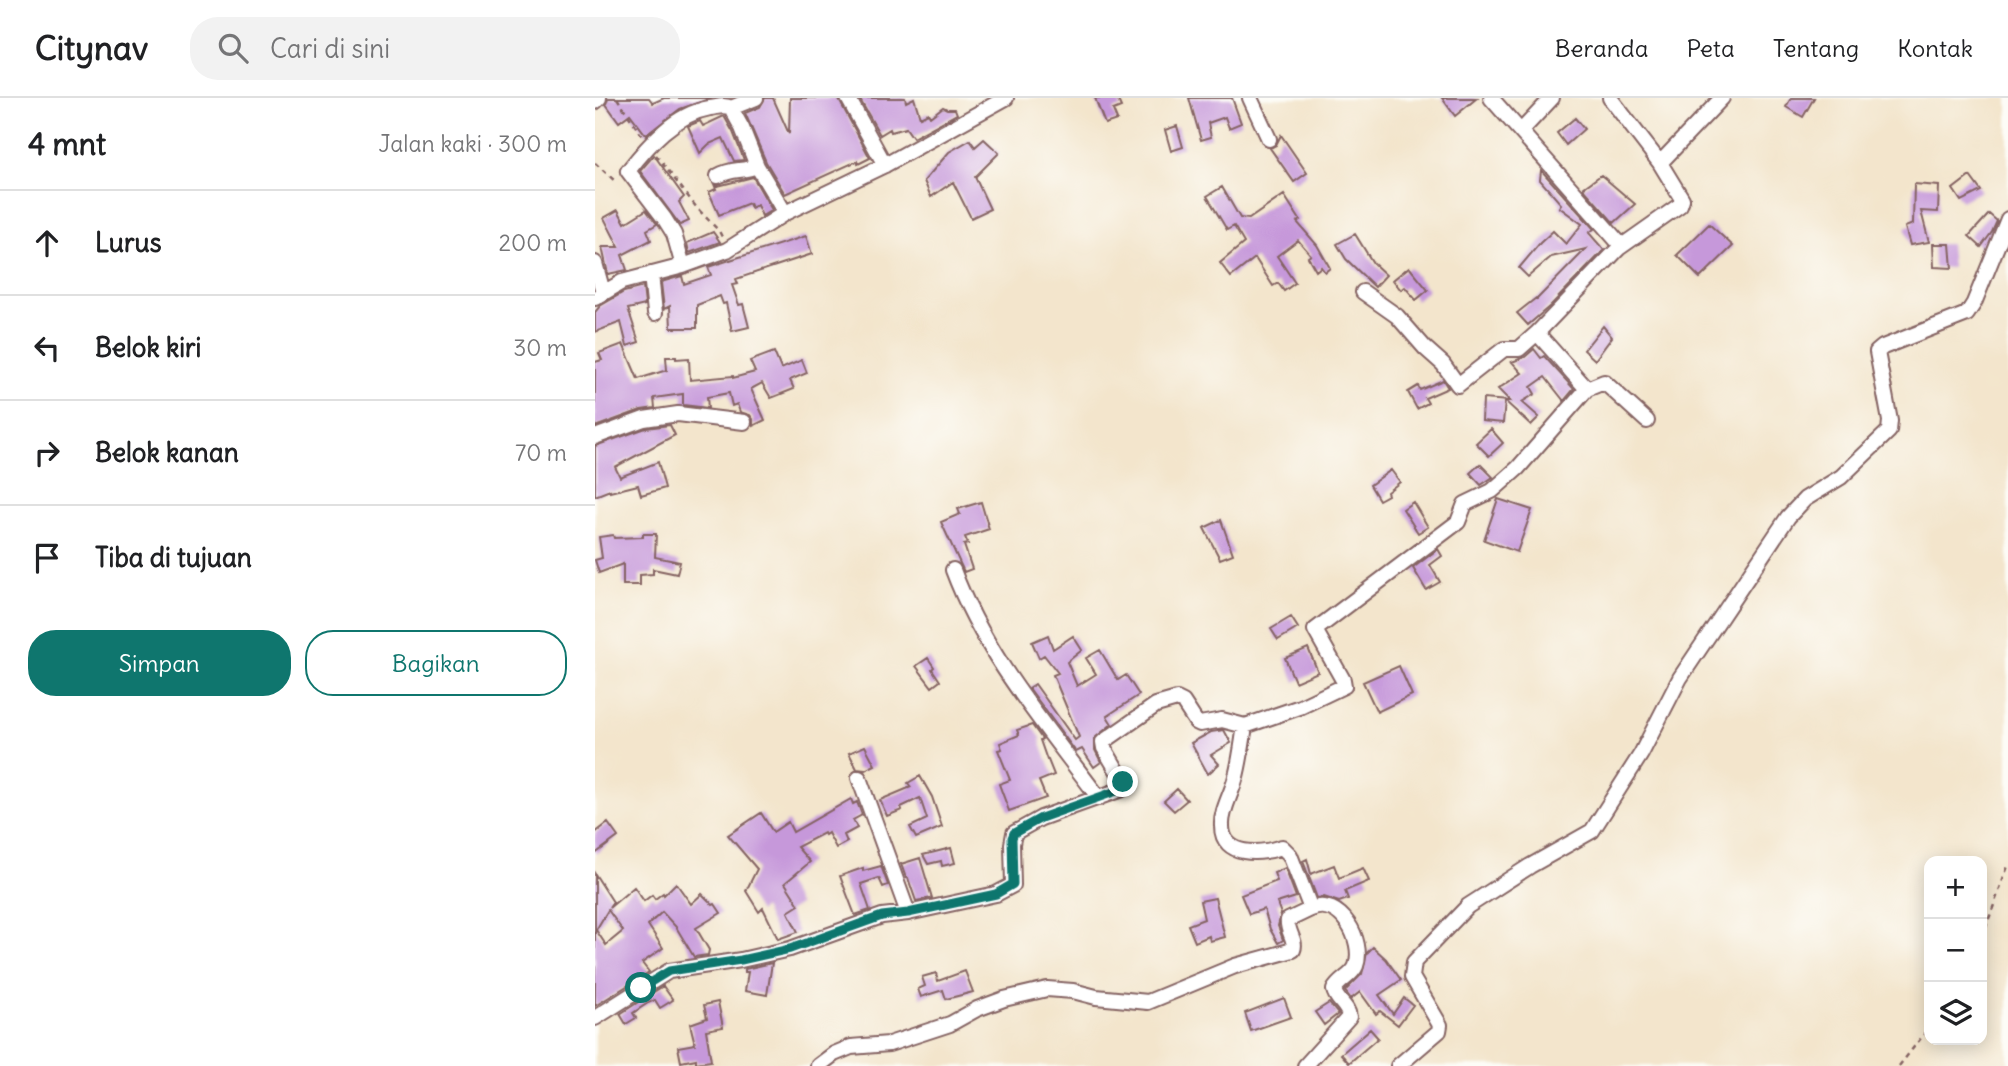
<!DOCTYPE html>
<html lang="id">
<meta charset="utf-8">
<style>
:root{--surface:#fff;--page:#f2f2f2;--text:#202124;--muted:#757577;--line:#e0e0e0;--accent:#0f766e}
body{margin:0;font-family:Delius,sans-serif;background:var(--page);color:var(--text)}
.controls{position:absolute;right:21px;bottom:21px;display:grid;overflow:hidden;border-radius:14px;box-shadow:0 4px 18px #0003}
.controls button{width:63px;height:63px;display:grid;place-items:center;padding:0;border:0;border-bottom:2px solid var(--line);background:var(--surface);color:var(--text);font:35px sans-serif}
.stop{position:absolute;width:21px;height:21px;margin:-16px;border:5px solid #0f766e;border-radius:50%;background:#fff}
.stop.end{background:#0f766e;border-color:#fff;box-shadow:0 2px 7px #0008}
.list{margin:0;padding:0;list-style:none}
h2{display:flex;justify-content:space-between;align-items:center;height:91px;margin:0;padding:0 28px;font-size:30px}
h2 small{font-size:23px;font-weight:400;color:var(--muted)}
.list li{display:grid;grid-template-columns:46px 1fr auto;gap:21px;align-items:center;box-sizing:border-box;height:105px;padding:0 28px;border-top:2px solid var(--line)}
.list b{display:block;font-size:26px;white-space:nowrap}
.list em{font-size:23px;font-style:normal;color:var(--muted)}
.actions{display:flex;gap:14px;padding:21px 28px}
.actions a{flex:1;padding:16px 0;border:2px solid var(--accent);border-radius:28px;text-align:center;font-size:24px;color:var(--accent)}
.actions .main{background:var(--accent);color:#fff}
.icon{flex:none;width:38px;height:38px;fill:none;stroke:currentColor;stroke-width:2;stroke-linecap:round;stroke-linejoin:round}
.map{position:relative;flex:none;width:1413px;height:968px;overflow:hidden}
header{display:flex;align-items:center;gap:42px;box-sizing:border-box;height:98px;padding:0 35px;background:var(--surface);border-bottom:2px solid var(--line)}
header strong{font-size:33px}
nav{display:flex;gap:38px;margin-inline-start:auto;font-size:24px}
.search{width:490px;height:63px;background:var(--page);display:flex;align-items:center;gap:18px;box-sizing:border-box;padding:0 24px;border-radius:28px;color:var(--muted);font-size:26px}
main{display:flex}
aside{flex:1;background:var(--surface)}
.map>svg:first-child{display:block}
.building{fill:#c698da;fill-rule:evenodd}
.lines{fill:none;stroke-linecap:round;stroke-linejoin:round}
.minor-casing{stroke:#856463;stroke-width:18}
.path{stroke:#856463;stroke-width:2.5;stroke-dasharray:5 5;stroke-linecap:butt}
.minor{stroke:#fff;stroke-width:14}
.route{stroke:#0f766e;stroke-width:9}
</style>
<header>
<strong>Citynav</strong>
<div class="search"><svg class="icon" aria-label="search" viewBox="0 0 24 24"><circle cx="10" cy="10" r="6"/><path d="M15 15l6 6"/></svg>Cari di sini</div>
<nav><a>Beranda</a><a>Peta</a><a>Tentang</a><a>Kontak</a></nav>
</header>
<main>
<aside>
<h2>4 mnt<small>Jalan kaki · 300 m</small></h2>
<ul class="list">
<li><svg class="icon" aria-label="ahead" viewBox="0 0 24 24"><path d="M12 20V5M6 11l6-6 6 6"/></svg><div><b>Lurus</b></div><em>200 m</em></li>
<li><svg class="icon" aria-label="left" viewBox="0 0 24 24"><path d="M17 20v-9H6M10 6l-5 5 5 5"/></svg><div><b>Belok kiri</b></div><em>30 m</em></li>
<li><svg class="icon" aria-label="right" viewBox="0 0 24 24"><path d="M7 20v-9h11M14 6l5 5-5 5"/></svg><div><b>Belok kanan</b></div><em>70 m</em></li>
<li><svg class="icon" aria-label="arrive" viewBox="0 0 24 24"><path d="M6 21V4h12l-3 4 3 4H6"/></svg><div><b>Tiba di tujuan</b></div></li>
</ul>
<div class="actions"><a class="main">Simpan</a><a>Bagikan</a></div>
</aside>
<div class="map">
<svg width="1413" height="968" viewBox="0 0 1413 968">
<rect width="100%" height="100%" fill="#fdfcf7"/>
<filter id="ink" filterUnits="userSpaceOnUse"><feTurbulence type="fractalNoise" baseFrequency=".0143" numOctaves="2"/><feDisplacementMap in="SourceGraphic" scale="14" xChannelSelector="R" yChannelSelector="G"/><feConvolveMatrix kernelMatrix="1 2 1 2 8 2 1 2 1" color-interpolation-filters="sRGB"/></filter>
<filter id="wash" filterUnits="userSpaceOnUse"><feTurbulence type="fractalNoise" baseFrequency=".00686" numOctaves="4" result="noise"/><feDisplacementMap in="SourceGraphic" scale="28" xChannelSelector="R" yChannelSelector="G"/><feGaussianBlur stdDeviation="1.57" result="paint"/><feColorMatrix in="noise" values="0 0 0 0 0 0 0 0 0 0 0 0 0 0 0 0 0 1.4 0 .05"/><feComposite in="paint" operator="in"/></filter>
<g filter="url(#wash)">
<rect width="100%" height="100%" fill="#f3e5cc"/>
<g id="blocks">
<!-- building -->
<path class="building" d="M13,0H54L58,5L69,0H117L85,11L51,37L35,16L24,24L11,6Z
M170,0H178L194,36L195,0H243L275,60L263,66L262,63L190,96L171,64L150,15L165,9Z
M264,0H310L311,4L319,0L325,19L333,15L335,19L348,9L352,11H360L362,16L318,40L311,30L296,34L295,31L285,37Z
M500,0H522L526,9L518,12L522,22L510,26Z
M594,0H637L646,25L634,30L630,19L613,25L616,39L606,42Z
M847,0H882L860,18Z
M1196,0H1219L1208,19L1191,9Z
M129,18L138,34L149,62L139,63L128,40L114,46L105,55L93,28L105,23L108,28Z
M980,20L989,31L971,47L962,35Z
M582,28L588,49L576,53L570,32Z
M686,37L712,75L699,84L675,50L681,47Z
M389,41L404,55L380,79L395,111L376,120L358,84L336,99L329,83L354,54L375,42L380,49Z
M59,57L89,99L84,104L94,123L85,127L45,73Z
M946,72L999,131L994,135L1009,152L955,208L933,227L922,215L941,200L942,201L991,151L956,159L933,179L924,170L945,145L958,133L971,146L987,126L964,109L966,106L945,82Z
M1006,77L1040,106L1019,125L988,90Z
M1375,78L1386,93L1366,103L1358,91Z
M158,79L177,112L167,118L162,107L156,110L154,105L124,117L114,94L121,91L119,86L123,88Z
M1319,86L1344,88L1343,114L1326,113L1334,144L1315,147L1310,129L1318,126Z
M627,89L645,120L654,121L689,97L705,122L702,124L722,147L735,170L730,174L726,169L721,173L713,159L716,157L703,142L682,158L700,185L689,193L683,185L678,188L660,160L636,179L625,165L649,145L639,128L632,132L612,98Z
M23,112L30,125L51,112L62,126L52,132L56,142L27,157L32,172L13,176L7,149H24L9,120Z
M1394,116L1402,123L1397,134L1386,149L1374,138Z
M1114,126L1138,148L1105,180L1082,157Z
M118,134L125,144L94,155L92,145Z
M760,136L778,165L791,177L780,189L751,161L742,146Z
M211,138L217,156L141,181L143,186L137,187L144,207L148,206L154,229L137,233L131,205L128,206L125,198L102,207V230H76L75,208L69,211L66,184L87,178L89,186L116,177L113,169Z
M1338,146H1355L1357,170L1339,169Z
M814,169L833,192L821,202L810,189L806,192L798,182Z
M48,189L50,207L33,211L44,244L32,248L26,224L0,234V214L5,208L29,194Z
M1008,228L1017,239L1000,262L989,252Z
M28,246L43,281L72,272L71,259H81V261L94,260L95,282L138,278V280L160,274L155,263L179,254L186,271L207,262L212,275L195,282L199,291L176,300L167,285L156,291L170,322L158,328V321L155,317L145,314L142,306L137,308L134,295L112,299L113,310L88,307V296L59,300L60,310L46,312L0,329V264L7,262L4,255Z
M939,251L946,260L949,258L979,291L969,303L950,279L936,289L940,296L927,304L944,319L936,327L910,303L908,325L887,323L888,301L915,303L903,291L927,275L917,264L930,259Z
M848,282L853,290L830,300L833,305L822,311L813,294L823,288L825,292Z
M75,327L80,337L20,369L25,379L63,364L70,390L46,397L43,387L15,394V392L0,398V348L51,330Z
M896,331L908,345L894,358L881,345Z
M885,366L898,379L886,387L875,375Z
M796,372L805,384L792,394L793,397L784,402L775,387Z
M903,401L937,412L922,454L889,442Z
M386,404L394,431L370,439L373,446L369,447L377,471L369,474L346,424L365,416L363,411Z
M818,404L833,429L823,435L808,411Z
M626,422L638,456L625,461L609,430Z
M48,436H61L60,459L85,464L82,476L58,471V476L45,477V487H28V466L4,475L0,462L7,460L4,439L18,437L19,440L48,439Z
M843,451L847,458L835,467L845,484L831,492L818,470Z
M696,519L703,530L683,542L676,531Z
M453,537L458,551L478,538L487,552L472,564L482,588L501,576L491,560L505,552L523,582L531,577L544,597L512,618L517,626L500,640V652L506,664L499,669L487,651L481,654L434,590L440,586L480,642L484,639L458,577L463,575L449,557L444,560L437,544Z
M713,550L723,574L700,584L690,560Z
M333,560L339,569L337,571L345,583L337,589L321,568Z
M804,568L817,597L782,614L768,584Z
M437,627L447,641L445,642L452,662H453L459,677L444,683L451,700L414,713L404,686L415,682L403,652L407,651L405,645L424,637L422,632Z
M629,632L636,645L616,657L624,666L613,676L596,645L616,634Z
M270,648L280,667L270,672L262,671L254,655Z
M325,678L337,699L347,729L321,740L315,729L332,721L325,700L306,709L307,712L292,718L285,702L316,689L313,685Z
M582,691L592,702L579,713L569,703Z
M256,701L258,706L262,704L267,717L258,722L262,730L249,737L252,744L241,750L233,735L230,737L229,735L202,749L215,764L190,785L204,807L193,814L203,834L183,841L168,810L164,814L151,793L162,771L133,737L166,715L178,734L193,724L198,734Z
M13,725L23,739L0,756V735Z
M356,750L360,765L347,768L346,763L333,766L328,757Z
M325,760L337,800L321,803L313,780H311L306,766Z
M712,761L716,776L739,767L744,780L768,770L774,783L750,793L753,801L744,804L729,799L722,800L708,763Z
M286,768L293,787L288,789L284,780L266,786L275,812L260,817L245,778L268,770V773Z
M690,770L701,799L682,805L686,816L683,828L688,842L683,845L675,831L669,811L654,816L646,797L682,783L679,775Z
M0,776L18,804L14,810L39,789L49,803L57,797L60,801L68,795L69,797L81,785L96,806L107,796L118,807L120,806L126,815L101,830L114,852L113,857L99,859L81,829L67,814L53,827L68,850L47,865L54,874L0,908ZM13,812L28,833L11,847L1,832Z
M620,800L630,839L615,843L614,838L600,844L593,827L609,821L605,803Z
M778,849L791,861L806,882L784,897L798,916L809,900L818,907L803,927L785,913L781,916L765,894L756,901L750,893L767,876L772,855Z
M177,865L172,897L150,893L153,874H150V871Z
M370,873L378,894L351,901L348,892L326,899L323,891L330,888L327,879L341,875L343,883Z
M68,888L78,902L65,910L60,902L53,905L38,915L41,920L31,926L25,916Z
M689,900L696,919L656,933L650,915Z
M123,904L128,929L111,932L116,963L101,965V961L86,964L83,949L100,946L95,926L112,920L109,907Z
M734,905L743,916L729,927L720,914Z
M775,931L783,940L754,965L746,956Z"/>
</g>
</g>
<g filter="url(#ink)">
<use href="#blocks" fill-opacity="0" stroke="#856463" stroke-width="2"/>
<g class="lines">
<!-- minor casing -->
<g class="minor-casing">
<path id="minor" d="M161,0L136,10L147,30L162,68L190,115
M253,0L290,67
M655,0L674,41
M896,0L1025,146L1024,150L942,235L992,291
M1015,0L1065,65L1087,101L1085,107L1024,150
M0,4L4,0
M927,32L957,0
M1065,65L1127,0
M123,78C137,70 147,74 162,68
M0,165L8,194
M88,168L79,136L69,120L33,73C53,47 80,16 115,10C123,9 129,6 136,10
M56,176L60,215
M768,194L802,218L830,250L848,266L863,287L909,251H924L942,235
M0,200L27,184L88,168L132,152L190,115L290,67L411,0
M0,339L49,321L83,316L149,324
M358,472C390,558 450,627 504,700
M264,680L313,815
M0,920L74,873L146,862L195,851L287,818L313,815L401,796L418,787L417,746L419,735L446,720L527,691L529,684L509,650L508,644L561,607L582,601L588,604L601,624L605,626L627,622L650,628
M223,968L239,956L256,949L294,946L355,926L382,911L409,901L452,891L478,893L501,899L553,904L640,868L698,852C702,842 691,833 693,822L716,811L695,757L687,749C666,756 627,760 627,728C626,713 636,697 640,682C645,665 647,646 650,628L705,609L749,588L748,582L720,532L863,424L870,406L897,393L905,386L923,370L992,291L1009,284L1052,323
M710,968L754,919C753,907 741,903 739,892C744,882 757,878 761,868C770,843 745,798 716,811
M803,968L844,933L845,927L817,879L819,864L873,808L935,768L997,733L1046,656L1085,580L1193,419L1210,401L1246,379L1294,333L1295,323L1282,254L1288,249L1372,216L1379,205L1413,121"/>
</g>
<!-- path -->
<path class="path" d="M22,0L47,38
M61,57L102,110L124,133L127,139
M0,65L20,83L22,82
M1387,840L1413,768
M1304,968L1334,930"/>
<!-- minor -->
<use href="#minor" class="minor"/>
</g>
</g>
<g class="lines" filter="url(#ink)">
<!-- route -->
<path class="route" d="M46,890L74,873L146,862L195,851L287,818L313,815L401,796L418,786L417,740L419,735L446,720L527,691L528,684"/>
</g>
</svg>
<div class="controls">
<button>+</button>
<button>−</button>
<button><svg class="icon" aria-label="layers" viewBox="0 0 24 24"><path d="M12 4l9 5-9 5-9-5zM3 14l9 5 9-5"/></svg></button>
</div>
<div class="stop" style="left:46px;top:890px"></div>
<div class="stop end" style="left:528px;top:684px"></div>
</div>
</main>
